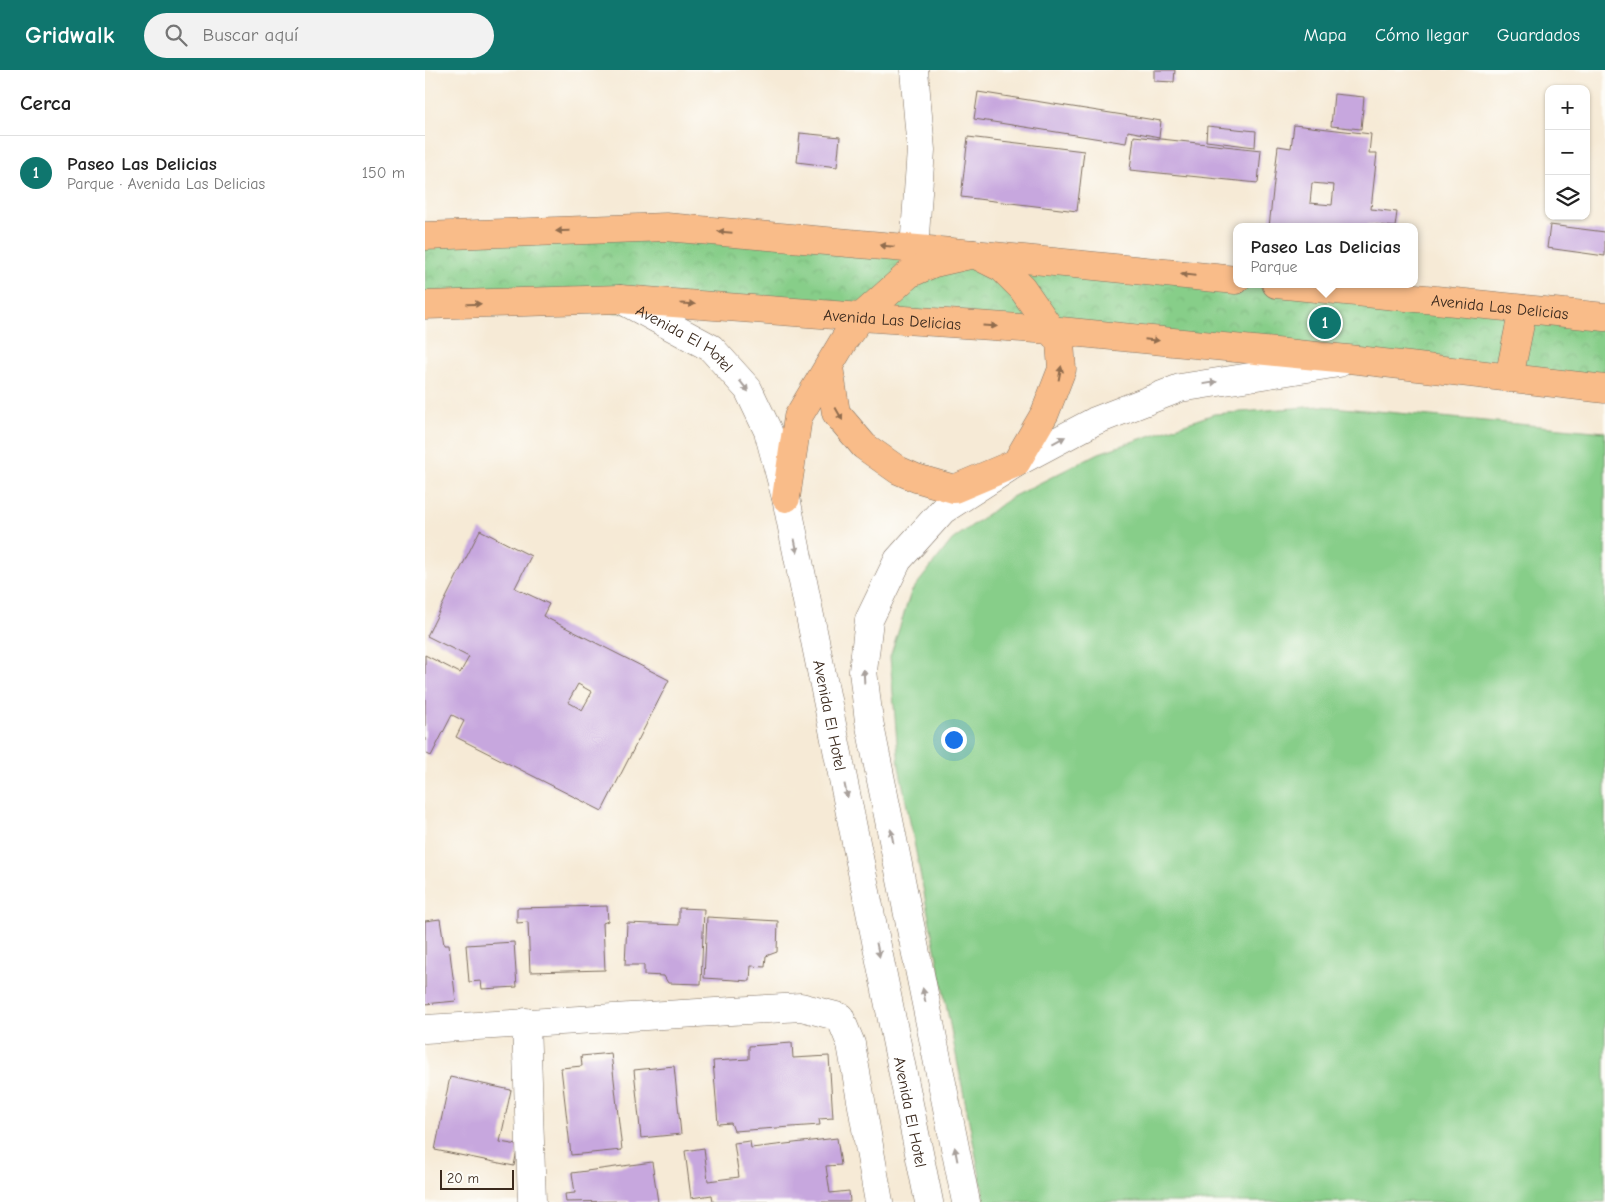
<!DOCTYPE html>
<html lang="es">
<meta charset="utf-8">
<style>
:root{--surface:#fff;--page:#f2f2f2;--text:#222;--muted:#767676;--line:#e0e0e0;--accent:#0f766e}
body{margin:0;font-family:"Comic Neue",sans-serif;background:var(--page);color:var(--text)}
.controls{position:absolute;right:15px;top:15px;display:grid;overflow:hidden;border-radius:10px;box-shadow:0 1px 4px #0004}
.controls button{width:45px;height:45px;display:grid;place-items:center;padding:0;border:0;border-bottom:1px solid var(--line);background:var(--surface);color:var(--text);font:25px sans-serif}
.scale{position:absolute;left:15px;bottom:12px;width:74px;box-sizing:border-box;padding-left:5px;border:2px solid #3b2a1e;border-top:0;font-size:14px;line-height:18px;white-space:nowrap;color:#3b2a1e;-webkit-text-stroke:4px #fdfcf7;paint-order:stroke}
.you{position:absolute;left:528px;top:669px;width:18px;height:18px;margin:-12px;border:4px solid #fff;border-radius:50%;background:#1a73e8;box-shadow:0 0 0 8px #1a73e833}
.badge{display:grid;place-items:center;width:32px;height:32px;border-radius:50%;background:var(--accent);color:#fff;font-size:16px;font-weight:700}
.pin{position:absolute;translate:-50% -50%;border:2px solid #fff;box-shadow:0 1px 5px #0006}
.popup{position:absolute;left:808px;top:153px;width:185px;height:65px;box-sizing:border-box;display:grid;place-content:center;border-radius:10px;background:var(--surface);filter:drop-shadow(0 1px 4px #0005);font-size:16px;white-space:nowrap;color:var(--muted)}
.popup b{font-size:19px;color:var(--text)}
.popup::after{content:'';position:absolute;left:50%;top:100%;margin-left:-10px;border:10px solid transparent;border-top-color:var(--surface)}
.list{margin:0;padding:0;list-style:none}
h2{display:flex;justify-content:space-between;align-items:center;height:65px;margin:0;padding:0 20px;font-size:21px}
h2 small{font-size:16px;font-weight:400;color:var(--muted)}
.list li{display:grid;grid-template-columns:32px 1fr auto;gap:15px;align-items:center;box-sizing:border-box;height:75px;padding:0 20px;border-top:1px solid var(--line)}
.list b{display:block;font-size:19px;white-space:nowrap}
.list p{margin:0;font-size:16px;white-space:nowrap;color:var(--muted)}
.list em{font-size:16px;font-style:normal;color:var(--muted)}
.icon{flex:none;width:28px;height:28px;fill:none;stroke:currentColor;stroke-width:2;stroke-linecap:round;stroke-linejoin:round}
.map{position:relative;flex:none;width:1180px;height:1132px;overflow:hidden}
header{display:flex;align-items:center;gap:30px;box-sizing:border-box;height:70px;padding:0 25px;background:var(--accent);color:#fff}
header strong{font-size:24px}
nav{display:flex;gap:28px;margin-inline-start:auto;font-size:18px}
.search{width:350px;height:45px;background:var(--page);display:flex;align-items:center;gap:12px;box-sizing:border-box;padding:0 18px;border-radius:28px;color:var(--muted);font-size:19px}
main{display:flex}
aside{flex:1;background:var(--surface)}
.map>svg:first-child{display:block}
.grass{fill:#87ce89;stroke:#617c54}
.park{fill:url(#park-crowns);stroke:#617c54}
.building{fill:#c7a7de;fill-rule:evenodd}
.lines{fill:none;stroke-linecap:round;stroke-linejoin:round}
.minor-casing{stroke:#7c6d5e;stroke-width:29}
.major-casing{stroke:#7c6d5e;stroke-width:29}
.minor{stroke:#fff;stroke-width:28}
.major{stroke:#f9bc89;stroke-width:28}
.oneway{fill:#906c4e}
.oneway2{fill:#a79f9a}
.labels{text-anchor:middle;stroke-width:4;stroke-linejoin:round;paint-order:stroke}
.street-label{font-size:16px;fill:#3b2a1e;stroke:#fdfcf7}
</style>
<header>
<strong>Gridwalk</strong>
<div class="search"><svg class="icon" aria-label="search" viewBox="0 0 24 24"><circle cx="10" cy="10" r="6"/><path d="M15 15l6 6"/></svg>Buscar aquí</div>
<nav><a>Mapa</a><a>Cómo llegar</a><a>Guardados</a></nav>
</header>
<main>
<aside>
<h2>Cerca<small></small></h2>
<ul class="list">
<li><span class="badge">1</span><div><b>Paseo Las Delicias</b><p>Parque · Avenida Las Delicias</p></div><em>150 m</em></li>
</ul>
</aside>
<div class="map">
<svg width="1180" height="1132" viewBox="0 0 1180 1132">
<defs>
<pattern id="park-crowns" width="20" height="18" patternUnits="userSpaceOnUse" patternTransform="scale(1.25)"><rect width="20" height="18" fill="#87ce89"/><path d="M2 6a3 3 0 1 1 6 0M12 15a3 3 0 1 1 6 0" fill="none" stroke="#75b176"/></pattern>
</defs>
<rect width="100%" height="100%" fill="#fdfcf7"/>
<filter id="ink" filterUnits="userSpaceOnUse"><feTurbulence type="fractalNoise" baseFrequency=".02" numOctaves="2"/><feDisplacementMap in="SourceGraphic" scale="10" xChannelSelector="R" yChannelSelector="G"/><feConvolveMatrix kernelMatrix="1 2 1 2 8 2 1 2 1" color-interpolation-filters="sRGB"/></filter>
<filter id="wash" filterUnits="userSpaceOnUse"><feTurbulence type="fractalNoise" baseFrequency=".0096" numOctaves="4" result="noise"/><feDisplacementMap in="SourceGraphic" scale="20" xChannelSelector="R" yChannelSelector="G"/><feGaussianBlur stdDeviation="1.12" result="paint"/><feColorMatrix in="noise" values="0 0 0 0 0 0 0 0 0 0 0 0 0 0 0 0 0 1.4 0 .05"/><feComposite in="paint" operator="in"/></filter>
<g filter="url(#wash)">
<rect width="100%" height="100%" fill="#f6ead6"/>
<!-- grass -->
<path class="grass" d="M896,336L1180,362V1132H560L474,696L465,587L486,522L527,470L585,428L674,383L789,344Z"/>
<!-- park -->
<path class="park" d="M241,157L811,214H851L1180,247V319L625,260L0,235V166Z"/>
<g id="blocks">
<!-- building -->
<path class="building" d="M729,0H750L749,12L729,11Z
M553,22L736,51L734,67L703,61L701,73L549,49Z
M909,24L939,27L936,59L906,56Z
M869,55L946,64L944,83H952L946,139L972,142L970,157L942,154V157H844L853,76L866,78ZM887,113L909,115L907,135L885,133Z
M782,56L831,61L830,77L781,71Z
M375,63L415,67L412,97L372,92Z
M709,66L836,80L833,113L705,100Z
M543,67L659,81L652,141L536,127Z
M1125,155L1180,162V186L1122,178Z
M55,460L106,486L90,518L124,534L118,546L244,610L177,741L31,667L39,651L27,645L6,686L0,683V585L35,603L44,587L2,566ZM153,614L167,622L157,640L143,632Z
M182,836L183,851L178,853L180,900L105,902L103,852L92,853V838Z
M254,838L279,839L276,914L243,913L239,906L219,905V895H200L202,853L254,855Z
M282,847L353,851L352,882L341,886L340,897L326,896L325,911L279,908Z
M15,849L19,875H24L31,931L0,934V851Z
M89,872L92,917L57,919L56,911L44,912L41,875Z
M367,973L368,988L404,986L408,1048L394,1049L395,1055L309,1061L306,1053L293,1054L288,991L324,989V976Z
M186,983L197,1080L146,1085L136,998L157,996L156,986Z
M249,996L256,1064L216,1068L209,1000Z
M25,1007L86,1020L75,1072L93,1075L89,1096L10,1080Z
M412,1068L416,1095L401,1096L405,1123L424,1121L425,1132H288L287,1125L266,1128L260,1081L279,1078L283,1111L314,1107L309,1073L325,1071L326,1078Z
M227,1092L233,1132H205L204,1131L141,1132L140,1124L150,1123L147,1103Z"/>
</g>
</g>
<g filter="url(#ink)">
<use href="#blocks" fill-opacity="0" stroke="#7c6d5e" stroke-width="1"/>
<g class="lines">
<!-- minor casing -->
<g class="minor-casing">
<g id="minor">
<path d="M489,179L496,80L489,0"/>
<path id="s1" d="M195,229L286,278L323,319L343,361L361,428L504,1132"/>
<path d="M101,952L107,1132"/>
<path d="M0,959L376,937L415,947L426,974L454,1132"/>
<path d="M541,1132L444,651L438,601L444,550L473,490L518,440L591,393L670,351L755,318L914,293"/>
</g>
</g>
<!-- major casing -->
<g class="major-casing">
<g id="major">
<path d="M0,166L241,157L549,184L811,210"/>
<path id="s2" d="M851,214L1180,247"/>
<path id="s3" d="M0,235L195,229L436,247L625,260L933,290L1180,319"/>
<path d="M1084,308L1098,239"/>
<path d="M361,428L373,347L421,267L436,247L484,204L509,193L549,184L577,198L597,218L635,273L637,299L620,343L591,393L529,419L491,408L473,400L439,376L411,343L404,297"/>
</g>
</g>
<!-- minor -->
<use href="#minor" class="minor"/>
<!-- major -->
<use href="#major" class="major"/>
</g>
<!-- one-way arrows -->
<defs><path id="oneway-solid" d="M-6-.8H1V-3.2L6.5 0L1 3.2V.8H-6Z" transform="scale(1.25)"/></defs>
<g class="oneway">
<use href="#oneway-solid" transform="translate(138 161) rotate(178)"/>
<use href="#oneway-solid" transform="translate(300 162) rotate(-175)"/>
<use href="#oneway-solid" transform="translate(462 176) rotate(-175)"/>
<use href="#oneway-solid" transform="translate(763 205) rotate(-174)"/>
<use href="#oneway-solid" transform="translate(49 234) rotate(-2)"/>
<use href="#oneway-solid" transform="translate(263 234) rotate(4)"/>
<use href="#oneway-solid" transform="translate(565 256) rotate(4)"/>
<use href="#oneway-solid" transform="translate(727 270) rotate(6)"/>
<use href="#oneway-solid" transform="translate(635 303) rotate(-79)"/>
<use href="#oneway-solid" transform="translate(414 344) rotate(61)"/>
</g>
<g class="oneway2">
<use href="#oneway-solid" transform="translate(785 313) rotate(-9)"/>
<use href="#oneway-solid" transform="translate(319 316) rotate(52)"/>
<use href="#oneway-solid" transform="translate(634 370) rotate(-28)"/>
<use href="#oneway-solid" transform="translate(371 476) rotate(78)"/>
<use href="#oneway-solid" transform="translate(439 606) rotate(-93)"/>
<use href="#oneway-solid" transform="translate(421 721) rotate(78)"/>
<use href="#oneway-solid" transform="translate(467 766) rotate(-101)"/>
<use href="#oneway-solid" transform="translate(453 880) rotate(78)"/>
<use href="#oneway-solid" transform="translate(499 925) rotate(-101)"/>
<use href="#oneway-solid" transform="translate(531 1084) rotate(-101)"/>
</g>
</g>
<g class="labels">
<!-- street labels -->
<g class="street-label">
<text dy="6" stroke="none"><textPath href="#s2" startOffset="225">Avenida Las Delicias</textPath></text>
<text dy="6" stroke="none"><textPath href="#s3" startOffset="468">Avenida Las Delicias</textPath></text>
<text dy="6" stroke="none"><textPath href="#s1" startOffset="76">Avenida El Hotel</textPath></text>
<text dy="6" stroke="none"><textPath href="#s1" startOffset="496">Avenida El Hotel</textPath></text>
<text dy="6" stroke="none"><textPath href="#s1" startOffset="901">Avenida El Hotel</textPath></text>
</g>
</g>
</svg>
<div class="controls">
<button>+</button>
<button>−</button>
<button><svg class="icon" aria-label="layers" viewBox="0 0 24 24"><path d="M12 4l9 5-9 5-9-5zM3 14l9 5 9-5"/></svg></button>
</div>
<div class="scale">20 m</div>
<div class="you"></div>
<div class="pin badge" style="left:900px;top:253px">1</div>
<div class="popup"><b>Paseo Las Delicias</b>Parque</div>
</div>
</main>
